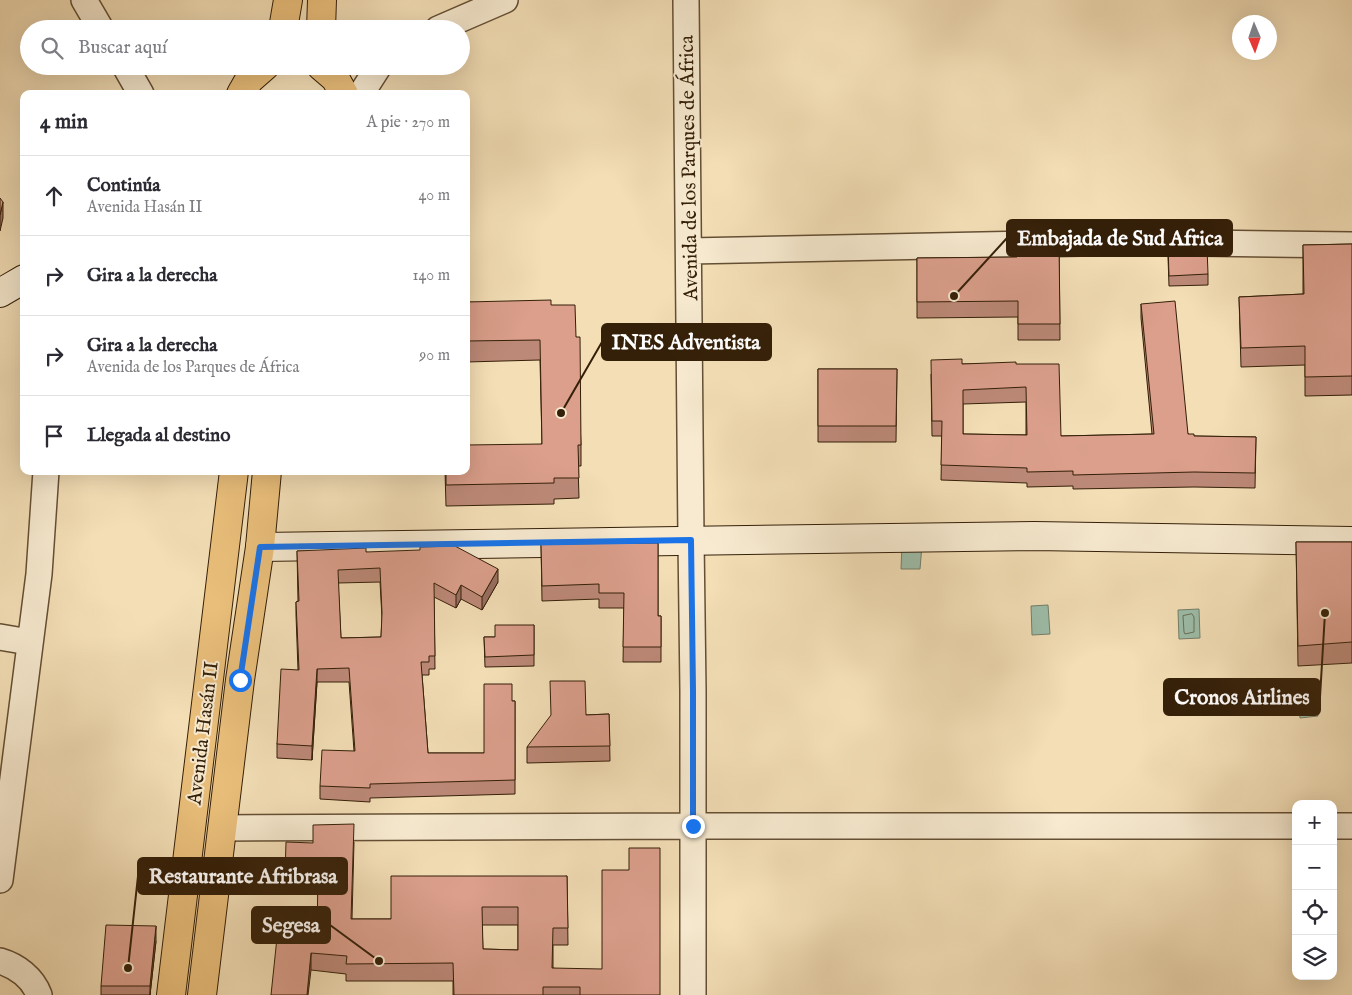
<!DOCTYPE html>
<html lang="es">
<meta charset="utf-8">
<style>
:root{--surface:#fff;--page:#f2f2f3;--text:#2b2b33;--muted:#7c7c81;--line:#e1e1e2}
body{margin:0;font-family:"IM FELL English",serif;background:var(--page);color:var(--text)}
.controls{position:absolute;right:15px;bottom:15px;display:grid;overflow:hidden;border-radius:10px;box-shadow:0 5px 20px #0002}
.controls button{width:45px;height:45px;display:grid;place-items:center;padding:0;border:0;border-bottom:1px solid var(--line);background:var(--surface);color:var(--text);font:25px sans-serif}
.compass{position:absolute;left:1232px;top:15px;width:45px;height:45px;border-radius:50%;background:var(--surface);box-shadow:0 5px 20px #0002;rotate:178deg}
.stop{position:absolute;width:15px;height:15px;margin:-11px;border:4px solid #1a73e8;border-radius:50%;background:#fff}
.stop.end{background:#1a73e8;border-color:#fff;box-shadow:0 1px 5px #0008}
.list{margin:0;padding:0;list-style:none}
h2{display:flex;justify-content:space-between;align-items:center;height:65px;margin:0;padding:0 20px;font-size:21px}
h2 small{font-size:16px;font-weight:400;color:var(--muted)}
.list li{display:grid;grid-template-columns:32px 1fr auto;gap:15px;align-items:center;box-sizing:border-box;height:80px;padding:0 20px;border-top:1px solid var(--line)}
.list b{display:block;font-size:19px;white-space:nowrap}
.list p{margin:0;font-size:16px;white-space:nowrap;color:var(--muted)}
.list em{font-size:16px;font-style:normal;color:var(--muted)}
.icon{flex:none;width:28px;height:28px;fill:none;stroke:currentColor;stroke-width:2;stroke-linecap:round;stroke-linejoin:round}
.map{position:relative;flex:none;width:1352px;height:995px;overflow:hidden}
.search{position:absolute;background:var(--surface);box-shadow:0 5px 20px #0002;left:20px;top:20px;width:450px;height:55px;display:flex;align-items:center;gap:12px;box-sizing:border-box;padding:0 18px;border-radius:28px;color:var(--muted);font-size:19px}
.panel{position:absolute;background:var(--surface);box-shadow:0 5px 20px #0002;left:20px;top:90px;width:450px;height:385px;border-radius:10px}
.map>svg:first-child{display:block}
.water{fill:#9dbda9;stroke:#737e69}
.lines{fill:none;stroke-linecap:round;stroke-linejoin:round}
.shore{stroke:#686e58;stroke-width:1}
.street-casing{stroke:#644f34;stroke-width:28}
.secondary-casing{stroke:#341f08;stroke-width:30}
.primary-casing{stroke:#341f08;stroke-width:30}
.street{stroke:#f7ead0;stroke-width:25}
.secondary{stroke:#f7ead0;stroke-width:28}
.primary{stroke:#eabf7b;stroke-width:28}
.wall{fill:#bc8978;stroke:#341f08;fill-rule:evenodd}
.shaded-wall{fill:#996f62;stroke:#341f08}
.building{fill:#db9f8c;stroke:#341f08;fill-rule:evenodd}
.route{stroke:#1a73e8;stroke-width:6}
.labels{text-anchor:middle;stroke-width:4;stroke-linejoin:round;paint-order:stroke}
.street-label{font-size:20px;fill:#341f08;stroke:#f7ead0}
.leader{fill:none;stroke:#341f08;stroke-width:2}
.callout-dot{fill:#341f08;stroke:#f7ead0;stroke-width:2}
.callout{fill:#341f08;stroke:#341f08;stroke-width:2}
.callout-label{font-size:21px;text-anchor:middle;font-weight:bold;fill:#fff}
</style>
<div class="map">
<svg width="1352" height="995" viewBox="0 0 1352 995">
<rect width="100%" height="100%" fill="#f3deb6"/>
<filter id="stains"><feTurbulence type="fractalNoise" baseFrequency=".004" numOctaves="4"/><feColorMatrix values="0 0 0 0 .2 0 0 0 0 .09 0 0 0 0 .02 0 0 0 .5 -.17"/></filter>
<radialGradient id="worn" r=".72"><stop offset=".6" stop-color="#630" stop-opacity="0"/><stop offset="1" stop-color="#630" stop-opacity=".3"/></radialGradient>
<!-- water -->
<path class="water" d="M902,544L922,545L920,569H901Z
M1048,605L1050,634L1032,635L1031,606Z
M1199,609L1200,638L1179,639L1178,610Z
M1315,686L1318,716L1300,718L1297,688Z"/>
<g class="lines">
<!-- shore -->
<path class="shore" d="M1192,614L1194,617V632L1185,634L1184,632L1183,616Z
M1305,692L1311,693L1312,710L1311,712H1307L1305,711L1303,694Z"/>
<!-- street casing -->
<g class="street-casing">
<path id="street" d="M84,0L101,29
M686,0L691,540L693,691V995
M438,29L505,0
M125,66L141,94
M361,94L379,66
M689,251L1132,242L1352,245
M0,637L29,642
M1333,826H1352
M222,828L693,826H1296
M0,880L39,574L46,471
M0,961C17,966 33,978 39,995"/>
</g>
<!-- secondary casing -->
<g class="secondary-casing">
<path id="secondary" d="M0,293L24,279
M260,547L1034,536L1352,541"/>
</g>
<!-- primary casing -->
<g class="primary-casing">
<path id="primary" d="M283,29L288,0
M321,29L322,0
M321,66L335,78L344,94
M241,94L249,80L265,66
M171,995L234,471
M202,995L240,680L260,547L267,471"/>
</g>
<!-- street -->
<use href="#street" class="street"/>
<!-- secondary -->
<use href="#secondary" class="secondary"/>
<!-- primary -->
<use href="#primary" class="primary"/>
</g>
<!-- wall -->
<path class="wall" d="M1059,242L1060,340H1018V317L917,318V258L1017,257Z
M1352,244V395L1305,396V365L1241,367L1239,297L1303,294V245Z
M1168,257L1208,274V285L1169,286Z
M466,302L551,305L576,337L581,445V466H578L579,498L554,499V504L446,506L445,471L542,444L540,360L466,362Z
M1141,304L1188,434L1194,436L1256,437L1255,488L1194,487L1073,489V486L1027,487V483L941,480L942,436H932L931,374L962,364H1016L1061,436L1152,434L1141,318ZM1026,402V435L963,434V404Z
M818,369H897L896,442H818Z
M1296,542H1352V663L1298,666Z
M658,543V616H661V662H623L624,608H599V599L542,601L541,544Z
M297,551L366,552L498,582L482,610L461,599L456,608L434,597L435,669H429V675H422L428,753H484L512,701H515V794L370,798V802L320,799V786L354,751L349,682H317L312,760L277,758V744L298,670L296,615V602L298,601ZM380,582L382,618L381,637L341,638L338,583Z
M534,625V666L485,667L484,637H495Z
M609,714L610,761L527,763V747L586,715Z
M354,842L352,919H391L567,876L568,945H553V968L660,995H453V981H346V974L311,970L271,995L317,932L318,893L285,892V874L313,843ZM482,925H518V950L483,949Z
M156,941L150,995H101V986Z"/>
<!-- shaded-wall -->
<path class="shaded-wall" d="M3,202V218L0,231V215Z
M498,569V582L482,610V597Z
M461,585V599L456,608V595Z
M317,669V682L312,760V746Z
M156,926V941L150,995V986Z
M311,953V970L308,995H307Z"/>
<!-- building -->
<path class="building" d="M0,198L3,202L0,215Z
M1059,242L1060,324H1018V301L917,302V258L1017,257V243Z
M1352,244V376L1305,377V346L1241,348L1239,297L1304,294L1303,245Z
M1168,246L1207,247L1208,274L1169,276Z
M551,300V305H575L576,337H580L581,445H578L579,478H554V483L446,485V471H466V445L542,444L540,340L466,341V302Z
M1175,301L1188,434H1194V436L1256,437L1255,473L1194,472L1073,475V471L1027,472V468L941,465L942,421H932L931,360L962,359V364L1016,362V364H1059L1061,436L1154,434L1141,304ZM1026,387L1027,435L963,434V390Z
M818,369H897L896,426H818Z
M1296,542H1352V642L1298,646Z
M658,543V616H661V647H623L624,593H599V584L542,586L541,544Z
M455,546L498,569L482,597L461,585L456,595L434,583L435,656H429V662H421L428,753H484V684H512V701H515V780L370,784V788L320,786L322,750L355,751L349,668L317,669L312,746L277,744L281,669L299,670L296,602L299,601L297,551L366,548V552L420,550V547ZM380,568L382,613L381,637L341,638L338,570Z
M495,625H534V655L485,657L484,637H495Z
M550,681H585L586,715L609,714L610,746L527,747L551,715Z
M354,824L351,919H391V876H567L568,928H553L552,968L602,969V870H629V848H660V995H580V987H543V995H454L453,963L346,964L347,956L311,953L307,995H271L278,928L317,932L318,876L285,874L286,842L313,843V825ZM482,907H518V950L483,949Z
M106,925L156,926L150,986H101Z"/>
<g class="lines">
<!-- route -->
<path class="route" d="M240,680L260,547L691,540L693,691V826"/>
</g>
<g class="labels">
<!-- street labels -->
<g class="street-label">
<text transform="translate(688 168) rotate(-91)" y="7">Avenida de los Parques de África</text>
<text transform="translate(202 733) rotate(-83)" y="7">Avenida Hasán II</text>
</g>
</g>
<!-- callouts -->
<path class="leader" d="M954 296L1007 238M561 413L602 342M1325 613L1320 697M128 968L138 876M379 961L330 925"/>
<g class="callout-dot">
<circle cx="954" cy="296" r="5"/>
<circle cx="561" cy="413" r="5"/>
<circle cx="1325" cy="613" r="5"/>
<circle cx="128" cy="968" r="5"/>
<circle cx="379" cy="961" r="5"/>
</g>
<g class="callout">
<rect x="1007" y="220" width="225" height="36" rx="5"/>
<rect x="602" y="324" width="169" height="36" rx="5"/>
<rect x="1164" y="679" width="156" height="36" rx="5"/>
<rect x="138" y="858" width="209" height="36" rx="5"/>
<rect x="252" y="907" width="78" height="36" rx="5"/>
</g>
<g class="callout-label">
<text x="1120" y="245">Embajada de Sud Africa</text>
<text x="686" y="349">INES Adventista</text>
<text x="1242" y="704">Cronos Airlines</text>
<text x="243" y="883">Restaurante Afribrasa</text>
<text x="291" y="932">Segesa</text>
</g>
<rect width="100%" height="100%" filter="url(#stains)"/>
<rect width="100%" height="100%" fill="url(#worn)"/>
</svg>
<div class="controls">
<button>+</button>
<button>−</button>
<button><svg class="icon" aria-label="locate" viewBox="0 0 24 24"><circle cx="12" cy="12" r="6"/><path d="M12 2v4M12 18v4M2 12h4M18 12h4"/></svg></button>
<button><svg class="icon" aria-label="layers" viewBox="0 0 24 24"><path d="M12 4l9 5-9 5-9-5zM3 14l9 5 9-5"/></svg></button>
</div>
<svg class="compass" viewBox="-18 -18 36 36"><path d="M0-13l5 13h-10z" fill="#e53935"/><path d="M0 13l5-13h-10z" fill="#7c7c81"/></svg>
<div class="stop" style="left:240px;top:680px"></div>
<div class="stop end" style="left:693px;top:826px"></div>
<div class="search"><svg class="icon" aria-label="search" viewBox="0 0 24 24"><circle cx="10" cy="10" r="6"/><path d="M15 15l6 6"/></svg>Buscar aquí</div>
<section class="panel">
<h2>4 min<small>A pie · 270 m</small></h2>
<ul class="list">
<li><svg class="icon" aria-label="ahead" viewBox="0 0 24 24"><path d="M12 20V5M6 11l6-6 6 6"/></svg><div><b>Continúa</b><p>Avenida Hasán II</p></div><em>40 m</em></li>
<li><svg class="icon" aria-label="right" viewBox="0 0 24 24"><path d="M7 20v-9h11M14 6l5 5-5 5"/></svg><div><b>Gira a la derecha</b></div><em>140 m</em></li>
<li><svg class="icon" aria-label="right" viewBox="0 0 24 24"><path d="M7 20v-9h11M14 6l5 5-5 5"/></svg><div><b>Gira a la derecha</b><p>Avenida de los Parques de África</p></div><em>90 m</em></li>
<li><svg class="icon" aria-label="arrive" viewBox="0 0 24 24"><path d="M6 21V4h12l-3 4 3 4H6"/></svg><div><b>Llegada al destino</b></div></li>
</ul>
</section>
</div>
